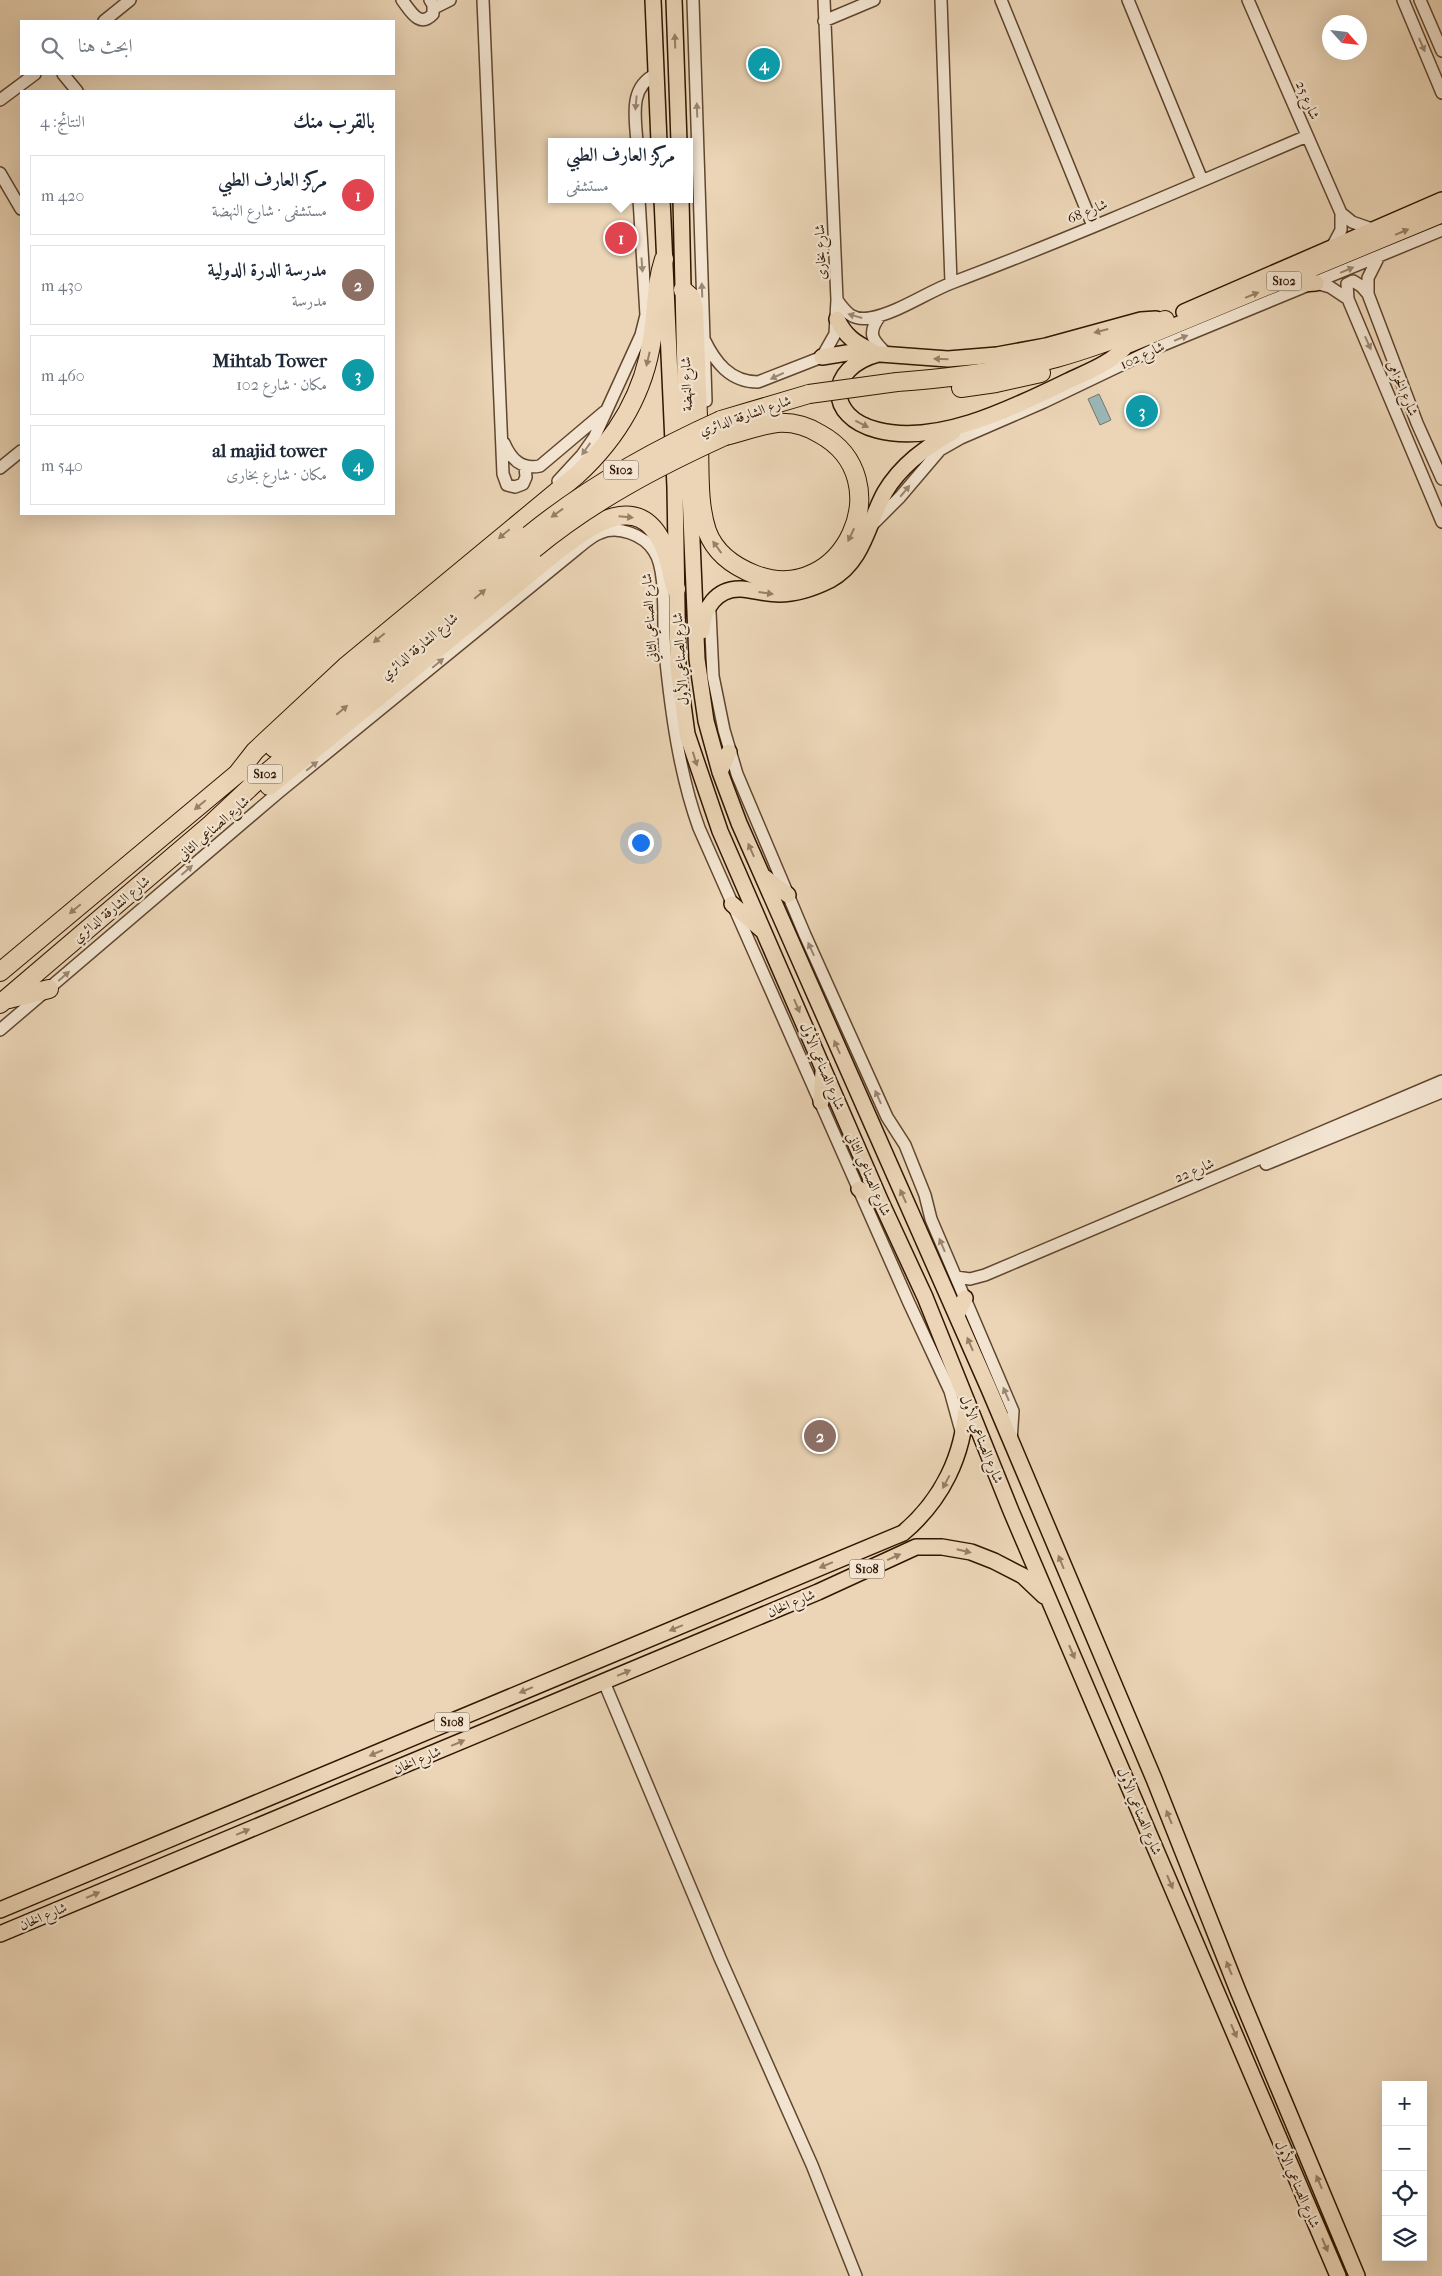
<!DOCTYPE html>
<html lang="ar">
<meta charset="utf-8">
<style>
:root{--surface:#fff;--page:#f2f2f3;--text:#1f2937;--muted:#747a83;--line:#e0e1e3;--accent:#111827}
body{margin:0;font-family:"IM FELL French Canon",Amiri,serif;background:var(--page);color:var(--text);direction:rtl}
.controls{position:absolute;right:15px;bottom:15px;display:grid;overflow:hidden;border-radius:0px;box-shadow:0 5px 20px #0002}
.controls button{width:45px;height:45px;display:grid;place-items:center;padding:0;border:0;border-bottom:1px solid var(--line);background:var(--surface);color:var(--text);font:25px sans-serif}
.compass{position:absolute;left:1322px;top:15px;width:45px;height:45px;border-radius:50%;background:var(--surface);box-shadow:0 5px 20px #0002;rotate:117deg}
.you{position:absolute;left:640px;top:842px;width:18px;height:18px;margin:-12px;border:4px solid #fff;border-radius:50%;background:#1a73e8;box-shadow:0 0 0 8px #1a73e833}
.badge{display:grid;place-items:center;width:32px;height:32px;border-radius:50%;background:var(--accent);color:#fff;font-size:16px;font-weight:700}
.pin{position:absolute;translate:-50% -50%;border:2px solid #fff;box-shadow:0 1px 5px #0006}
.popup{position:absolute;left:548px;top:138px;width:145px;height:65px;box-sizing:border-box;display:grid;place-content:center;border-radius:0px;background:var(--surface);filter:drop-shadow(0 1px 4px #0005);font-size:16px;white-space:nowrap;color:var(--muted)}
.popup b{font-size:19px;color:var(--text)}
.popup::after{content:'';position:absolute;left:50%;top:100%;margin-left:-10px;border:10px solid transparent;border-top-color:var(--surface)}
.list{margin:0;padding:0;list-style:none}
h2{display:flex;justify-content:space-between;align-items:center;height:65px;margin:0;padding:0 20px;font-size:21px}
h2 small{font-size:16px;font-weight:400;color:var(--muted)}
.list li{display:grid;grid-template-columns:32px 1fr auto;gap:15px;align-items:center;box-sizing:border-box;height:80px;margin:0 10px 10px;padding:0 10px;border:1px solid var(--line);border-radius:0px}
.list b{display:block;font-size:19px;white-space:nowrap}
.list p{margin:0;font-size:16px;white-space:nowrap;color:var(--muted)}
.list em{font-size:16px;font-style:normal;color:var(--muted)}
.icon{flex:none;width:28px;height:28px;fill:none;stroke:currentColor;stroke-width:2;stroke-linecap:round;stroke-linejoin:round}
.map{position:relative;flex:none;width:1442px;height:2276px;overflow:hidden;direction:ltr}
.search{position:absolute;background:var(--surface);box-shadow:0 5px 20px #0002;left:20px;top:20px;width:375px;height:55px;display:flex;align-items:center;gap:12px;box-sizing:border-box;padding:0 18px;border-radius:0px;color:var(--muted);font-size:19px}
.panel{position:absolute;background:var(--surface);box-shadow:0 5px 20px #0002;left:20px;top:90px;width:375px;height:425px;border-radius:0px;direction:rtl}
.map>svg:first-child{display:block}
.water{fill:#9bb6b7;stroke:#71766e}
.lines{fill:none;stroke-linecap:round;stroke-linejoin:round}
.minor-casing{stroke:#60462e;stroke-width:14}
.major-casing{stroke:#311600;stroke-width:18}
.highway-casing{stroke:#311600;stroke-width:20}
.minor{stroke:#f2e4d0;stroke-width:11}
.major{stroke:#ebd5b6;stroke-width:15}
.highway{stroke:#ebd5b6;stroke-width:18}
.highway-bridge-casing{stroke:#311600;stroke-width:20;stroke-linecap:butt}
.highway-bridge{stroke:#ebd5b6;stroke-width:18}
.oneway{fill:#977f64}
.oneway2{fill:#9b8772}
.labels{text-anchor:middle;stroke-width:4.5;stroke-linejoin:round;paint-order:stroke}
.shield{fill:#f2e4d0;stroke:#6b543e;stroke-width:1}
.shield-label{font-size:12px;font-weight:bold;fill:#311600}
.street-label{font-size:14px;fill:#311600;stroke:#f2e4d0}
</style>
<div class="map">
<svg width="1442" height="2276" viewBox="0 0 1442 2276">
<rect width="100%" height="100%" fill="#ebd5b6"/>
<filter id="stains"><feTurbulence type="fractalNoise" baseFrequency=".004" numOctaves="4"/><feColorMatrix values="0 0 0 0 .2 0 0 0 0 .09 0 0 0 0 .02 0 0 0 .5 -.17"/></filter>
<radialGradient id="worn" r=".72"><stop offset=".6" stop-color="#630" stop-opacity="0"/><stop offset="1" stop-color="#630" stop-opacity=".3"/></radialGradient>
<!-- water -->
<path class="water" d="M1099,394L1111,420L1100,425L1088,399Z"/>
<g class="lines">
<!-- minor casing -->
<g class="minor-casing">
<path id="minor" d="M402,0C410,10 419,29 433,14V5L430,0
M483,0L503,474L507,485L515,487L523,484L526,477L525,467
M693,0L706,401
M941,0L951,283
M1001,0L1093,226
M1128,0L1202,180
M1248,0L1341,213V230L1332,247
M1403,0L1442,93
M1420,0L1442,51
M434,8L450,0
M104,21L130,0
M824,21L874,0
M63,74L77,91
M0,100L35,74
M637,142C635,116 629,87 656,74
M0,173L21,209
M1341,213L1352,222L1372,229
M1379,256L1368,278V294L1417,423L1442,479
M1316,283L1330,287L1348,299L1442,522
M1348,299L1347,284L1353,281L1361,286L1368,294
M837,300C846,313 853,321 870,318C898,313 927,292 954,282C1073,237 1190,186 1307,136
M880,316C866,334 873,341 888,355
M704,339C715,362 730,382 758,382L822,357L835,334L837,300L824,0
M504,443C511,459 521,470 540,466L604,412
M0,468L21,451
M558,481L582,455L594,438L641,335L646,315L639,199
M874,523L900,497L940,450L961,438L1044,402L1163,345L1442,230
M710,612L713,676L724,730L737,774L805,935L887,1117L905,1145L925,1195L931,1219L1013,1411L1011,1441
M0,1030L279,792L578,548C585,542 592,536 600,533C618,525 644,535 654,551C668,571 662,626 665,652C671,711 679,773 699,828L909,1303L950,1391L961,1431
M1266,1164L1442,1092
M956,1277L970,1279L985,1275L1442,1081
M604,1682L720,1958L812,2165L856,2276"/>
</g>
<!-- major casing -->
<g class="major-casing">
<path id="major" d="M653,0L659,142
M674,0L679,142
M662,199L675,487L678,668L687,734L720,831L881,1202L925,1297L1011,1511L1338,2276
M681,199L685,375L697,659L706,721L720,772L739,823L989,1389L1154,1779L1238,1991L1357,2276
M1286,285L1316,283
M1184,312L1442,200
M837,319C845,336 855,343 872,351
M878,354C826,368 826,417 877,430C938,446 1014,407 1068,381C1087,372 1112,363 1126,346L1442,215
M822,357L853,352L948,359L997,355L1046,346L1141,320L1156,319
M702,631C703,609 716,588 741,589C754,590 766,594 779,594C796,594 814,588 830,580C864,562 868,522 885,492C901,465 926,447 953,432
M720,772L729,752
M763,876L788,895
M732,904L763,931
M821,1102L823,1071
M859,1189L881,1202
M957,1315L965,1298
M0,1910L903,1533C942,1500 964,1455 966,1405
M0,1934L818,1592L916,1547H942L971,1552L994,1561L1023,1576L1044,1596"/>
</g>
<!-- highway casing -->
<g class="highway-casing">
<path id="highway" d="M683,290L691,297L694,308C696,353 697,399 699,444C700,473 698,504 707,531C715,553 735,567 756,575C843,607 902,479 820,434C807,426 791,422 777,423C760,425 742,432 725,436
M897,382C950,378 1004,372 1056,358C1093,348 1129,334 1165,320
M961,388L996,383L1041,373
M721,420L809,394
M274,748L529,535
M237,774L255,751L345,667L577,475C616,439 644,393 652,339C657,312 655,286 664,259
M269,786L559,549C591,525 638,490 663,544C670,558 671,575 676,589
M0,972L237,774L248,768
M9,999L49,989
M0,1004L211,824L259,779L534,549"/>
</g>
<!-- minor -->
<use href="#minor" class="minor"/>
<!-- major -->
<use href="#major" class="major"/>
<!-- highway -->
<use href="#highway" class="highway"/>
<!-- highway-bridge casing -->
<g class="highway-bridge-casing">
<path id="highway-bridge" d="M809,394L897,382
M529,535C588,487 652,451 721,420
M534,549C592,501 657,467 725,436"/>
</g>
<!-- highway-bridge -->
<use href="#highway-bridge" class="highway-bridge"/>
</g>
<!-- one-way arrows -->
<defs><path id="oneway-solid" d="M-6-.8H1V-3.2L6.5 0L1 3.2V.8H-6Z" transform="scale(1.25)"/></defs>
<g class="oneway">
<use href="#oneway-solid" transform="translate(675 41) rotate(-92)"/>
<use href="#oneway-solid" transform="translate(1402 232) rotate(-23)"/>
<use href="#oneway-solid" transform="translate(1252 295) rotate(-22)"/>
<use href="#oneway-solid" transform="translate(1101 331) rotate(165)"/>
<use href="#oneway-solid" transform="translate(648 359) rotate(103)"/>
<use href="#oneway-solid" transform="translate(941 359) rotate(-179)"/>
<use href="#oneway-solid" transform="translate(862 424) rotate(27)"/>
<use href="#oneway-solid" transform="translate(557 513) rotate(144)"/>
<use href="#oneway-solid" transform="translate(626 517) rotate(5)"/>
<use href="#oneway-solid" transform="translate(504 534) rotate(140)"/>
<use href="#oneway-solid" transform="translate(851 535) rotate(115)"/>
<use href="#oneway-solid" transform="translate(717 547) rotate(-126)"/>
<use href="#oneway-solid" transform="translate(766 593) rotate(8)"/>
<use href="#oneway-solid" transform="translate(480 594) rotate(-40)"/>
<use href="#oneway-solid" transform="translate(379 638) rotate(140)"/>
<use href="#oneway-solid" transform="translate(342 710) rotate(-40)"/>
<use href="#oneway-solid" transform="translate(695 759) rotate(73)"/>
<use href="#oneway-solid" transform="translate(200 805) rotate(140)"/>
<use href="#oneway-solid" transform="translate(751 850) rotate(-114)"/>
<use href="#oneway-solid" transform="translate(75 909) rotate(140)"/>
<use href="#oneway-solid" transform="translate(797 1006) rotate(67)"/>
<use href="#oneway-solid" transform="translate(837 1047) rotate(-114)"/>
<use href="#oneway-solid" transform="translate(903 1196) rotate(-114)"/>
<use href="#oneway-solid" transform="translate(970 1344) rotate(-113)"/>
<use href="#oneway-solid" transform="translate(946 1482) rotate(118)"/>
<use href="#oneway-solid" transform="translate(964 1551) rotate(13)"/>
<use href="#oneway-solid" transform="translate(894 1557) rotate(-24)"/>
<use href="#oneway-solid" transform="translate(1061 1562) rotate(-112)"/>
<use href="#oneway-solid" transform="translate(826 1565) rotate(157)"/>
<use href="#oneway-solid" transform="translate(676 1628) rotate(157)"/>
<use href="#oneway-solid" transform="translate(1072 1652) rotate(67)"/>
<use href="#oneway-solid" transform="translate(624 1673) rotate(-23)"/>
<use href="#oneway-solid" transform="translate(526 1690) rotate(157)"/>
<use href="#oneway-solid" transform="translate(458 1743) rotate(-23)"/>
<use href="#oneway-solid" transform="translate(376 1753) rotate(157)"/>
<use href="#oneway-solid" transform="translate(1169 1817) rotate(-112)"/>
<use href="#oneway-solid" transform="translate(243 1832) rotate(-23)"/>
<use href="#oneway-solid" transform="translate(1170 1882) rotate(67)"/>
<use href="#oneway-solid" transform="translate(93 1895) rotate(-23)"/>
<use href="#oneway-solid" transform="translate(1229 1968) rotate(-112)"/>
<use href="#oneway-solid" transform="translate(1234 2031) rotate(67)"/>
<use href="#oneway-solid" transform="translate(1319 2182) rotate(-113)"/>
<use href="#oneway-solid" transform="translate(1325 2245) rotate(67)"/>
</g>
<g class="oneway2">
<use href="#oneway-solid" transform="translate(1422 45) rotate(66)"/>
<use href="#oneway-solid" transform="translate(636 103) rotate(95)"/>
<use href="#oneway-solid" transform="translate(697 110) rotate(-92)"/>
<use href="#oneway-solid" transform="translate(642 265) rotate(86)"/>
<use href="#oneway-solid" transform="translate(1347 270) rotate(-23)"/>
<use href="#oneway-solid" transform="translate(702 290) rotate(-92)"/>
<use href="#oneway-solid" transform="translate(855 316) rotate(-164)"/>
<use href="#oneway-solid" transform="translate(1181 338) rotate(-22)"/>
<use href="#oneway-solid" transform="translate(1368 343) rotate(66)"/>
<use href="#oneway-solid" transform="translate(777 376) rotate(155)"/>
<use href="#oneway-solid" transform="translate(586 449) rotate(125)"/>
<use href="#oneway-solid" transform="translate(905 491) rotate(-50)"/>
<use href="#oneway-solid" transform="translate(438 663) rotate(-40)"/>
<use href="#oneway-solid" transform="translate(312 766) rotate(-39)"/>
<use href="#oneway-solid" transform="translate(187 870) rotate(-41)"/>
<use href="#oneway-solid" transform="translate(811 949) rotate(-114)"/>
<use href="#oneway-solid" transform="translate(64 976) rotate(-41)"/>
<use href="#oneway-solid" transform="translate(878 1097) rotate(-114)"/>
<use href="#oneway-solid" transform="translate(942 1245) rotate(-113)"/>
<use href="#oneway-solid" transform="translate(1006 1394) rotate(-113)"/>
</g>
<g class="labels">
<!-- shield labels -->
<g class="shield">
<rect x="1266.5" y="271.5" width="35" height="19" rx="4"/>
<rect x="603.5" y="460.5" width="35" height="19" rx="4"/>
<rect x="247.5" y="764.5" width="35" height="19" rx="4"/>
<rect x="849.5" y="1559.5" width="35" height="19" rx="4"/>
<rect x="434.5" y="1712.5" width="35" height="19" rx="4"/>
</g>
<g class="shield-label">
<text x="1284" y="285">S102</text>
<text x="621" y="474">S102</text>
<text x="265" y="778">S102</text>
<text x="867" y="1573">S108</text>
<text x="452" y="1726">S108</text>
</g>
<!-- street labels -->
<g class="street-label">
<text transform="translate(1308 100) rotate(67)" y="5">شارع 25</text>
<text transform="translate(1087 211) rotate(-23)" y="5">شارع 68</text>
<text transform="translate(820 252) rotate(-92)" y="5">شارع بخارى</text>
<text transform="translate(1142 355) rotate(-25)" y="5">شارع 102</text>
<text transform="translate(686 384) rotate(-92)" y="5">شارع النهضة</text>
<text transform="translate(1403 388) rotate(67)" y="5">شارع الخزامى</text>
<text transform="translate(745 415) rotate(-19)" y="5">شارع الشارقة الدائري</text>
<text transform="translate(649 618) rotate(-94)" y="5">شارع الصناعي الثاني</text>
<text transform="translate(419 646) rotate(-40)" y="5">شارع الشارقة الدائري</text>
<text transform="translate(680 659) rotate(-94)" y="5">شارع الصناعي الأول</text>
<text transform="translate(213 828) rotate(-41)" y="5">شارع الصناعي الثاني</text>
<text transform="translate(111 909) rotate(-40)" y="5">شارع الشارقة الدائري</text>
<text transform="translate(823 1066) rotate(67)" y="5">شارع الصناعي الأول</text>
<text transform="translate(1194 1170) rotate(-23)" y="5">شارع 22</text>
<text transform="translate(869 1174) rotate(66)" y="5">شارع الصناعي الثاني</text>
<text transform="translate(982 1439) rotate(68)" y="5">شارع الصناعي الأول</text>
<text transform="translate(791 1603) rotate(-23)" y="5">شارع الخان</text>
<text transform="translate(417 1760) rotate(-23)" y="5">شارع الخان</text>
<text transform="translate(1140 1811) rotate(67)" y="5">شارع الصناعي الأول</text>
<text transform="translate(43 1916) rotate(-23)" y="5">شارع الخان</text>
<text transform="translate(1298 2184) rotate(67)" y="5">شارع الصناعي الأول</text>
</g>
</g>
<rect width="100%" height="100%" filter="url(#stains)"/>
<rect width="100%" height="100%" fill="url(#worn)"/>
</svg>
<div class="controls">
<button>+</button>
<button>−</button>
<button><svg class="icon" aria-label="locate" viewBox="0 0 24 24"><circle cx="12" cy="12" r="6"/><path d="M12 2v4M12 18v4M2 12h4M18 12h4"/></svg></button>
<button><svg class="icon" aria-label="layers" viewBox="0 0 24 24"><path d="M12 4l9 5-9 5-9-5zM3 14l9 5 9-5"/></svg></button>
</div>
<svg class="compass" viewBox="-18 -18 36 36"><path d="M0-13l5 13h-10z" fill="#e53935"/><path d="M0 13l5-13h-10z" fill="#747a83"/></svg>
<div class="you"></div>
<div class="pin badge" style="left:621px;top:238px;background:#e0444e">1</div>
<div class="popup"><b>مركز العارف الطبي</b>مستشفى</div>
<div class="pin badge" style="left:820px;top:1436px;background:#8d6e63">2</div>
<div class="pin badge" style="left:1142px;top:411px;background:#0f9aa8">3</div>
<div class="pin badge" style="left:764px;top:64px;background:#0f9aa8">4</div>
<div class="search"><svg class="icon" aria-label="search" viewBox="0 0 24 24"><circle cx="10" cy="10" r="6"/><path d="M15 15l6 6"/></svg>ابحث هنا</div>
<section class="panel">
<h2>بالقرب منك<small>النتائج: 4</small></h2>
<ul class="list">
<li><span class="badge" style="background:#e0444e">1</span><div><b>مركز العارف الطبي</b><p>مستشفى · شارع النهضة</p></div><em>420 m</em></li>
<li><span class="badge" style="background:#8d6e63">2</span><div><b>مدرسة الدرة الدولية</b><p>مدرسة</p></div><em>430 m</em></li>
<li><span class="badge" style="background:#0f9aa8">3</span><div><b>Mihtab Tower</b><p>مكان · شارع 102</p></div><em>460 m</em></li>
<li><span class="badge" style="background:#0f9aa8">4</span><div><b>al majid tower</b><p>مكان · شارع بخارى</p></div><em>540 m</em></li>
</ul>
</section>
</div>
